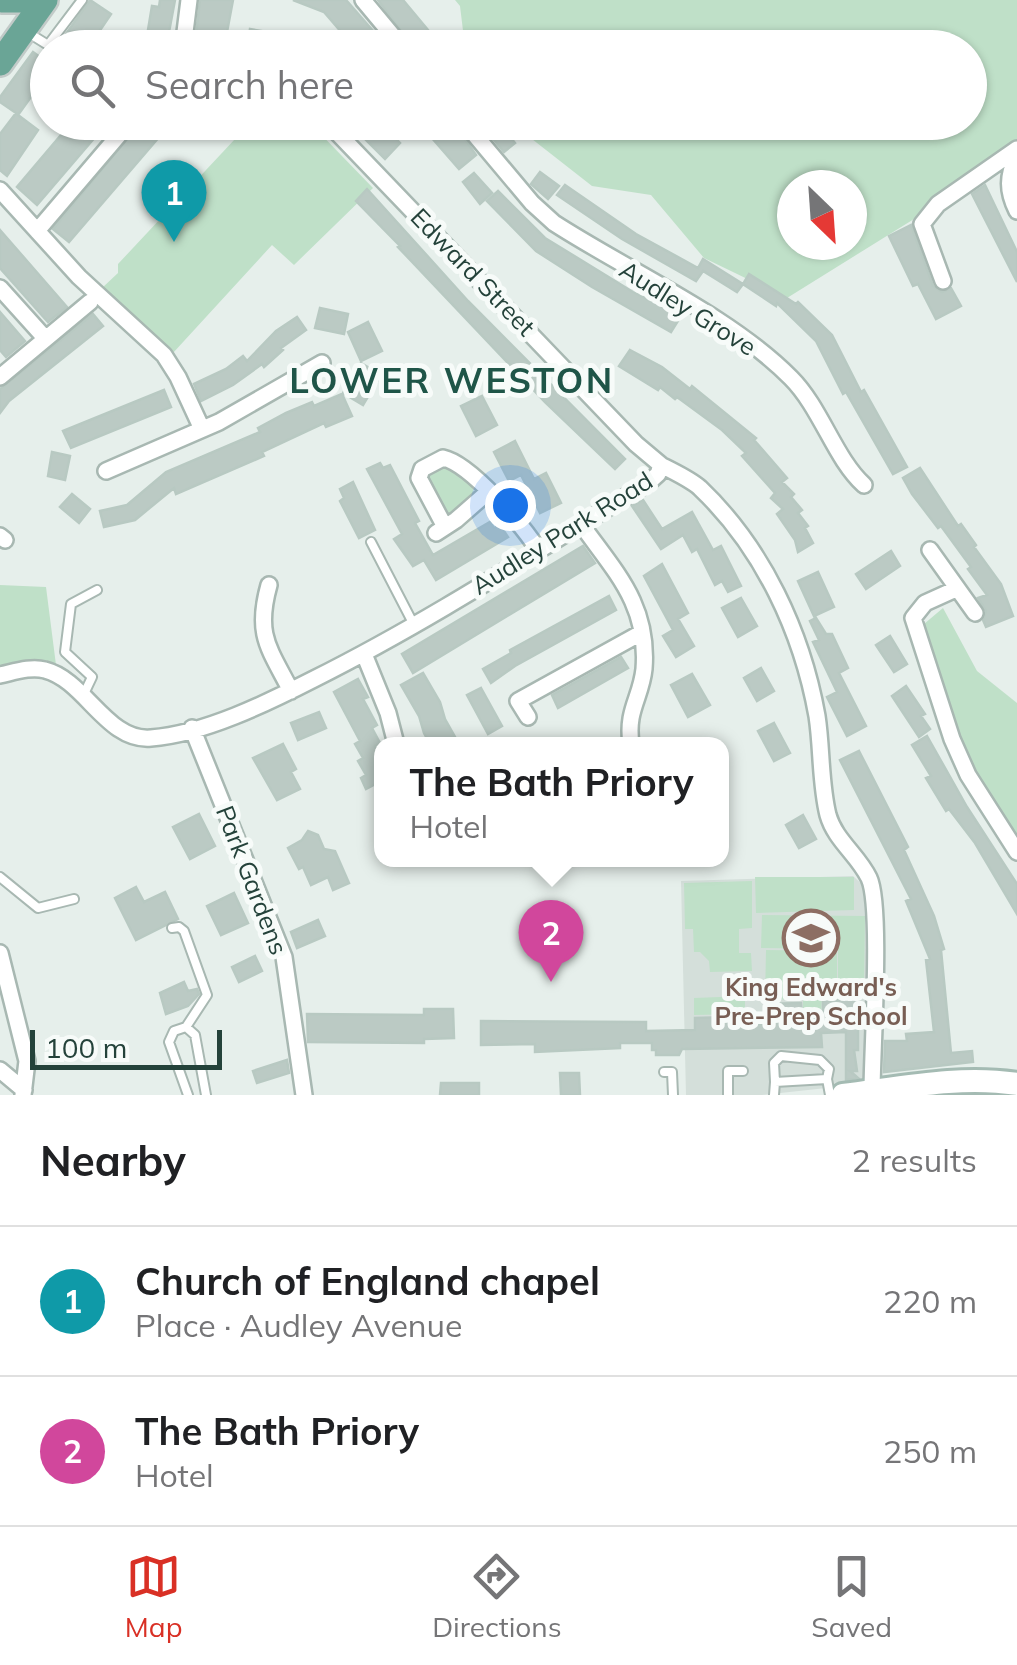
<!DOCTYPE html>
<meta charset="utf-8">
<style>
:root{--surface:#fff;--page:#f2f2f2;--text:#202124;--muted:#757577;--line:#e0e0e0;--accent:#d93025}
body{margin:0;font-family:Mulish,sans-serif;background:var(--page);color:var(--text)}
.compass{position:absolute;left:777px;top:170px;width:90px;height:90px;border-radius:50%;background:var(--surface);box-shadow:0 2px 8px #0004;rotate:155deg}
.scale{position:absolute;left:30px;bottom:25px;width:192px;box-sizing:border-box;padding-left:10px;border:5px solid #24423a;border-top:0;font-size:28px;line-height:35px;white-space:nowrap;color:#24423a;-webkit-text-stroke:8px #f7fbf9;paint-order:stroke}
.you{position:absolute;left:510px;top:505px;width:35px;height:35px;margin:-25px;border:8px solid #fff;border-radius:50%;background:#1a73e8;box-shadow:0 0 0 15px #1a73e833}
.badge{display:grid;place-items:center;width:65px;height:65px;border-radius:50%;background:var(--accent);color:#fff;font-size:32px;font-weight:700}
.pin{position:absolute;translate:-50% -82px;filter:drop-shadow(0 2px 5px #0008)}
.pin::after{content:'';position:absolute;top:52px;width:35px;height:30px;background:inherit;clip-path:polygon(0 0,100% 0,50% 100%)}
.popup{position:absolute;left:374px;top:737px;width:355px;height:130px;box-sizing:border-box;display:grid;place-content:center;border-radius:20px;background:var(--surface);filter:drop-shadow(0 2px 8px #0005);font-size:32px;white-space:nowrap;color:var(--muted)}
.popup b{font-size:38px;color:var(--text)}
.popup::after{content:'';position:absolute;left:50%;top:100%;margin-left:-20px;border:20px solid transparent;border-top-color:var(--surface)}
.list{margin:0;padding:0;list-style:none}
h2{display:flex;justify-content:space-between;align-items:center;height:130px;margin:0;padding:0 40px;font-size:42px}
h2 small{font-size:32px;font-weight:400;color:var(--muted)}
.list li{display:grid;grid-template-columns:65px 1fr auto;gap:30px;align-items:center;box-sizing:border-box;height:150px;padding:0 40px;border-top:2px solid var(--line)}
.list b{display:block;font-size:38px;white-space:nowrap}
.list p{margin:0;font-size:32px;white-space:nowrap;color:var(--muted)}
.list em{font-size:32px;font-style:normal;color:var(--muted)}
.icon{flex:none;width:55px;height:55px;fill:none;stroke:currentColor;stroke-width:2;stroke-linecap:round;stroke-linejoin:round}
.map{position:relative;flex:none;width:1017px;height:1095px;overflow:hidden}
.search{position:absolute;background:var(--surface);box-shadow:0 2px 8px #0004;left:30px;right:30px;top:30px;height:110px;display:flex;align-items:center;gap:25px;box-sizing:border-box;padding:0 35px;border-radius:55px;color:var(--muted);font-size:38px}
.sheet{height:430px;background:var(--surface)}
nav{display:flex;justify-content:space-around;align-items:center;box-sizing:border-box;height:140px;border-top:2px solid var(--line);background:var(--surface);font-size:28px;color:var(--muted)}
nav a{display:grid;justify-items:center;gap:5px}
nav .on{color:var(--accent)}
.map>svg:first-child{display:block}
.built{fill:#d4dfda}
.green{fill:#bfe0c8;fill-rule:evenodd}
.building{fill:#bbcac4;stroke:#b8c9c2;stroke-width:2.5}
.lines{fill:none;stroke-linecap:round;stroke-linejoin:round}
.lane-casing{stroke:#a8b8b2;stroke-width:12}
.street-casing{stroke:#a8b8b2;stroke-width:20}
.secondary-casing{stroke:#a4bbb3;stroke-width:28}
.primary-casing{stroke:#c2cac8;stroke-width:30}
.lane{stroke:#fff;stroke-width:8}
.street{stroke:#fff;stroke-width:15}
.secondary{stroke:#fff;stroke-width:22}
.primary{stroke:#6aa596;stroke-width:25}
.labels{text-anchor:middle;stroke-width:10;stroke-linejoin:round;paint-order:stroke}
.street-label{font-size:25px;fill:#24423a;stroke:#f7fbf9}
.education-label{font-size:25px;font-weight:bold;fill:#785e54;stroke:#f7fbf9}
.district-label{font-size:35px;font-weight:bold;letter-spacing:2.5px;fill:#1f5548;stroke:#f7fbf9}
</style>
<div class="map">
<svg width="1017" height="1095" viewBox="0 0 1017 1095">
<rect width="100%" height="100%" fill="#e6efeb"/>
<!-- built -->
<path class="built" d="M853,876L864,886L867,990L863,1084L762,1095H686L681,881Z"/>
<!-- green -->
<path class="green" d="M455,0H1017V142L914,219L787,298L704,258L651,195L592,186L523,132L516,123L970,122V48L465,47L460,6ZM792,185H852V245H792Z
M250,123H310L373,188L294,265L272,245L173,353L102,288L118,273V264Z
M446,465L472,485L474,494L450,517L427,478L431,471Z
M0,585L46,587L56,665L32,661L0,666Z
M943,608L977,671L1017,703V836L974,769L962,743L924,624Z
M755,877H854V910L756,913Z
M752,881V928L739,929V953H751L752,971L710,972L709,961L700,952H694L693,929H685L684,883Z
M762,915L865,916L864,997L838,996V949L761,948Z
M766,950L837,951V996H822L821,1015H803V1000L765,999Z
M745,996V1014L694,1015V998Z"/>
<!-- building -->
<path class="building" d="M90,0L111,14L88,48H56Z
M160,0H175L166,48H145L152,6L159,7Z
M200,0H233L224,48L195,42Z
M293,0H346L388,48H355L324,12Z
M378,0H403L443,48H414Z
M250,29L290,36L302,48H247Z
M33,52L48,63V73L18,115L38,130L7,176L0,170V134L16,113L0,102V97Z
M72,122H108L37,205L17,187Z
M141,122H172L69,242L53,229Z
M348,122H380L400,143L385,159Z
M418,122H453L476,155L459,169Z
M479,122H498L515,143L504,152Z
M540,172L559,186L548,199L531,184Z
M474,173L492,193L480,204L463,182Z
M565,185L636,234L698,268L703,259L743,284L737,292L703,271L696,281L622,239L557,195Z
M985,185L1017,252V282L972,194Z
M367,189L468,301L625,459L615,469L545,402L398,247L400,246L356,201Z
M498,191L545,238L633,292L681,316L671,332L592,287L536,251L487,201Z
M911,225L933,286L942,292L951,288L961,306L936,319L918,284L913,286L889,236Z
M0,230L67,307L48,322L0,268Z
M749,274L796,304L798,302L832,335L861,392L864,390L907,467L893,474L846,392L843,394L816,341L777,303L776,306L743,284Z
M320,308L348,314L344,334L315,328Z
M0,312L25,341L6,357L0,350Z
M93,314L103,326L9,401L0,413V389Z
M297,317L306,330L281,348L283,350L264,367L262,364L233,385L201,401L194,384L226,369L243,356L247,361L276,331Z
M368,322L382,351L361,361L348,332Z
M630,350L662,367L690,389L692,386L756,438L754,440L787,478L782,482L794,494L791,497L802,510L798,513L808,526L805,528L813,543L798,552L795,540L777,514L783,509L771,498L775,493L742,456L746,453L722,430L677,397L675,399L660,387L658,390L619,366Z
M361,363L381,375L363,405L343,393Z
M164,390L171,407L71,448L63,431Z
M342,394L352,416L326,427L324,423L309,430L262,452L264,456L176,494L174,488L135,520L104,527L100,511L127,505L166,472L260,432L258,428L286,413L312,402L314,406Z
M482,396L497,425L476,436L461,406Z
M515,441L534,479L546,473L561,503L540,513L521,475L509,481L494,452Z
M52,452L70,456L65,480L48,476Z
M380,463L383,468L390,465L419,521L415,523L433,555L490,522L494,528L500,525L508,537L436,580L424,560L413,566L394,539L402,534L367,469Z
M920,468L958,526L961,524L976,545L974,547L1001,584L1013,616L986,627L983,620L986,611L978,598L987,595L968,569L971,567L941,526L938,528L912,494L903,478Z
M353,482L375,530L359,538L340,501L344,498L340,489Z
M72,494L90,509L79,523L60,507Z
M643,500L662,529L692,512L713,550L721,546L741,586L728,592L722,581L715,585L697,549L692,552L683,535L661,549L632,506Z
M583,546L595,563L413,673L402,654Z
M891,551L900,566L866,589L856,574Z
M662,564L688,613L678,619L694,646L676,657L663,636L673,630L644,576Z
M818,572L834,607L814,616L798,581Z
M609,596L616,610L515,666L491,683L483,669L511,653L510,650Z
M741,598L757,626L738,637L722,608Z
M816,618L826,634H832L848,668L839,673L866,726L847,736L827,697L837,692L813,642L819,640L810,621Z
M890,636L907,664L894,672L876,645Z
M621,657L628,668L558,708L552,695Z
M761,668L774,691L757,701L744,678Z
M423,673L440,702L445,719L459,744H430L424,733L419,716L401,685Z
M692,674L710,705L688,717L671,685Z
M358,679L368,697L363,699L377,725L372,728L380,743L375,746L381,756V781L366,789L361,778L366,775L358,761L363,758L355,744L360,741L334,692Z
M906,686L925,714L921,716L930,729L919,737L892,696Z
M481,688L502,726L488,734L467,695Z
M319,712L326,728L298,740L291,723Z
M774,723L790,753L774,761L758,731Z
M927,736L967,807L1017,884V914L975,843L949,809L946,811L926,778L931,776L912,745Z
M283,744L296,769L291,772L300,789L277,800L253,758Z
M859,751L908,847L904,850L934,916L944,949L941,950L951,1053L972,1051L973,1062L884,1072L885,1041H907L906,1034L934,1032L926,960L930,959L906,901L911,899L840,760Z
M199,814L215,846L190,859L173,827Z
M803,815L816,839L799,848L786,825Z
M308,831L318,835L324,849L335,851L349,883L333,890L328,877L311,885L303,867L299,869L288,848L302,840Z
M136,887L144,902L165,892L178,919L136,940L115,898Z
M234,893L248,923L221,935L207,906Z
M318,920L325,936L297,948L291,932Z
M255,956L262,971L239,982L232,967Z
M184,982L188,991L197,989L199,994L188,1006L166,1014L160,993Z
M858,999V1050H854L857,1071H850L858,1078L846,1080V1032L821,1033L822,1047L682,1049L679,1055H656V1050H652V1043H620V1048L535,1052V1044L481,1045V1021L642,1022H646V1031L695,1030V1018L731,1017L735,1012L744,1024H763L762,1019H767L766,1004L801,1003L802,1018H823V1001Z
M424,1009H453L454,1038L424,1039V1043L308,1042L307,1014L424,1015Z
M287,1060L289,1073L257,1083L253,1071Z
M560,1073H579L580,1095H561Z
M441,1083H479V1095H440Z"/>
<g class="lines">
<!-- lane casing -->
<g class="lane-casing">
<path id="lane" d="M27,32L48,45L82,0
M371,542L414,625
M83,696L92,677L65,652L71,604L97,590
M0,877L38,908L74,899
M172,928L179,927L184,931L207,995L186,1027
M664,1072H672L673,1095
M775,1082L774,1063L781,1056L820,1060L829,1069L827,1079
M188,1095L169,1042L174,1031L186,1027L195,1035L206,1095
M728,1095V1071H743
M774,1095L775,1082L827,1079L830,1095"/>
</g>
<!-- street casing -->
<g class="street-casing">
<path id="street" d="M363,0L403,48
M183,48L189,0
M327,122L636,444L661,465
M464,122L532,203L554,223C628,271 730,316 791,378C821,408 835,459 864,485
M1017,156C1007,176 1007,191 1017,211
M0,190L79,277L164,355L178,377L202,429
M37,231L130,122
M943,281L922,224L938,204L1017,149
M0,288L45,338
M0,377L90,302
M106,471L219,422L322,363
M581,524C616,573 649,605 644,669C641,698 626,710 631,744
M445,527L419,478L422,469L443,458C471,464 523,526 539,551
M436,533L456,520L488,492
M0,536L5,540
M930,550L975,613
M269,585C255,635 269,648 291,691
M956,589L925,603L913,618L952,739L968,775L1017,852
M364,654L388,713L396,744
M0,675C14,672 31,666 45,670C85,680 107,742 151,738C204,734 267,703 314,679C430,621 538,550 648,483L658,474L661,465C674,472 690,479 700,488C763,548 802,632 817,716C822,748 820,783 828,815C835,840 858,855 869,878C882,905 872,1053 872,1091
M528,717L518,701L641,633
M192,728L284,957L304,1095
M0,953L27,1061L23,1095
M0,1070L24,1090"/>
</g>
<!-- secondary casing -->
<g class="secondary-casing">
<path id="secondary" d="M843,1095C900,1088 960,1075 1017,1084"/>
</g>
<!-- primary casing -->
<g class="primary-casing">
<path id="primary" d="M3,0H27
M0,63L45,0"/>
</g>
<!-- lane -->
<use href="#lane" class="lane"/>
<!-- street -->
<use href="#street" class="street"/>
<!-- secondary -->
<use href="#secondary" class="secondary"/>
<!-- primary -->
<use href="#primary" class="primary"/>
</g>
<!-- icons -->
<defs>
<g id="school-ring" transform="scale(2.875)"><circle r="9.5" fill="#f7fbf9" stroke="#8d6e63" stroke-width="1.5"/><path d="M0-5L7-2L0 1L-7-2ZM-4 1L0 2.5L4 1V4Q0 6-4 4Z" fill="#8d6e63"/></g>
</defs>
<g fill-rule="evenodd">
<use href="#school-ring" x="811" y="938"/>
</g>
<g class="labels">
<!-- street labels -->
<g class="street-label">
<text transform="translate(473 272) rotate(46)" y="9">Edward Street</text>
<text transform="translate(688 308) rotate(32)" y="9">Audley Grove</text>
<text transform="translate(562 533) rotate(-32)" y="9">Audley Park Road</text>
<text transform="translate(252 880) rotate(69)" y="9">Park Gardens</text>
</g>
<!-- education labels -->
<g class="education-label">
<text x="811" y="996">King Edward's<tspan x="811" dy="29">Pre-Prep School</tspan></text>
</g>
<!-- district labels -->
<g class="district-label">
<text x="452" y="393">LOWER WESTON</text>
</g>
</g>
</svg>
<svg class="compass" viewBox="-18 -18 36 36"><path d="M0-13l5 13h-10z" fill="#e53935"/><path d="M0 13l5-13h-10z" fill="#757577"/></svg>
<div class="scale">100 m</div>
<div class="you"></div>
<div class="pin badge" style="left:174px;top:242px;background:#0f9aa8">1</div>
<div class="pin badge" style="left:551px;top:982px;background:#d1479c">2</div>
<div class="popup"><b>The Bath Priory</b>Hotel</div>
<div class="search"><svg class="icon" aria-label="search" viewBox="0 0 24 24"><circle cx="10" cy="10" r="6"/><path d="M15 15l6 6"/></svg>Search here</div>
</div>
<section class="sheet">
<h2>Nearby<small>2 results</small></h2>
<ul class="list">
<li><span class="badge" style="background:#0f9aa8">1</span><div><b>Church of England chapel</b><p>Place · Audley Avenue</p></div><em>220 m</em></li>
<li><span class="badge" style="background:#d1479c">2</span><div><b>The Bath Priory</b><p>Hotel</p></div><em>250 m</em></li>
</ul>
</section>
<nav>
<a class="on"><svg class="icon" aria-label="map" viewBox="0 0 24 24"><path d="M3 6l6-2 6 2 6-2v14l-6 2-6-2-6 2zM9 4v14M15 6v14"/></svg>Map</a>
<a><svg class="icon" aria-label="directions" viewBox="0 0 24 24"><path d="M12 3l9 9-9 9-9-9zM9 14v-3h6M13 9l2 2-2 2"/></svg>Directions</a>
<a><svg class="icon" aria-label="saved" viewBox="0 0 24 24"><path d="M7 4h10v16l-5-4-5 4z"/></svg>Saved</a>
</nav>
